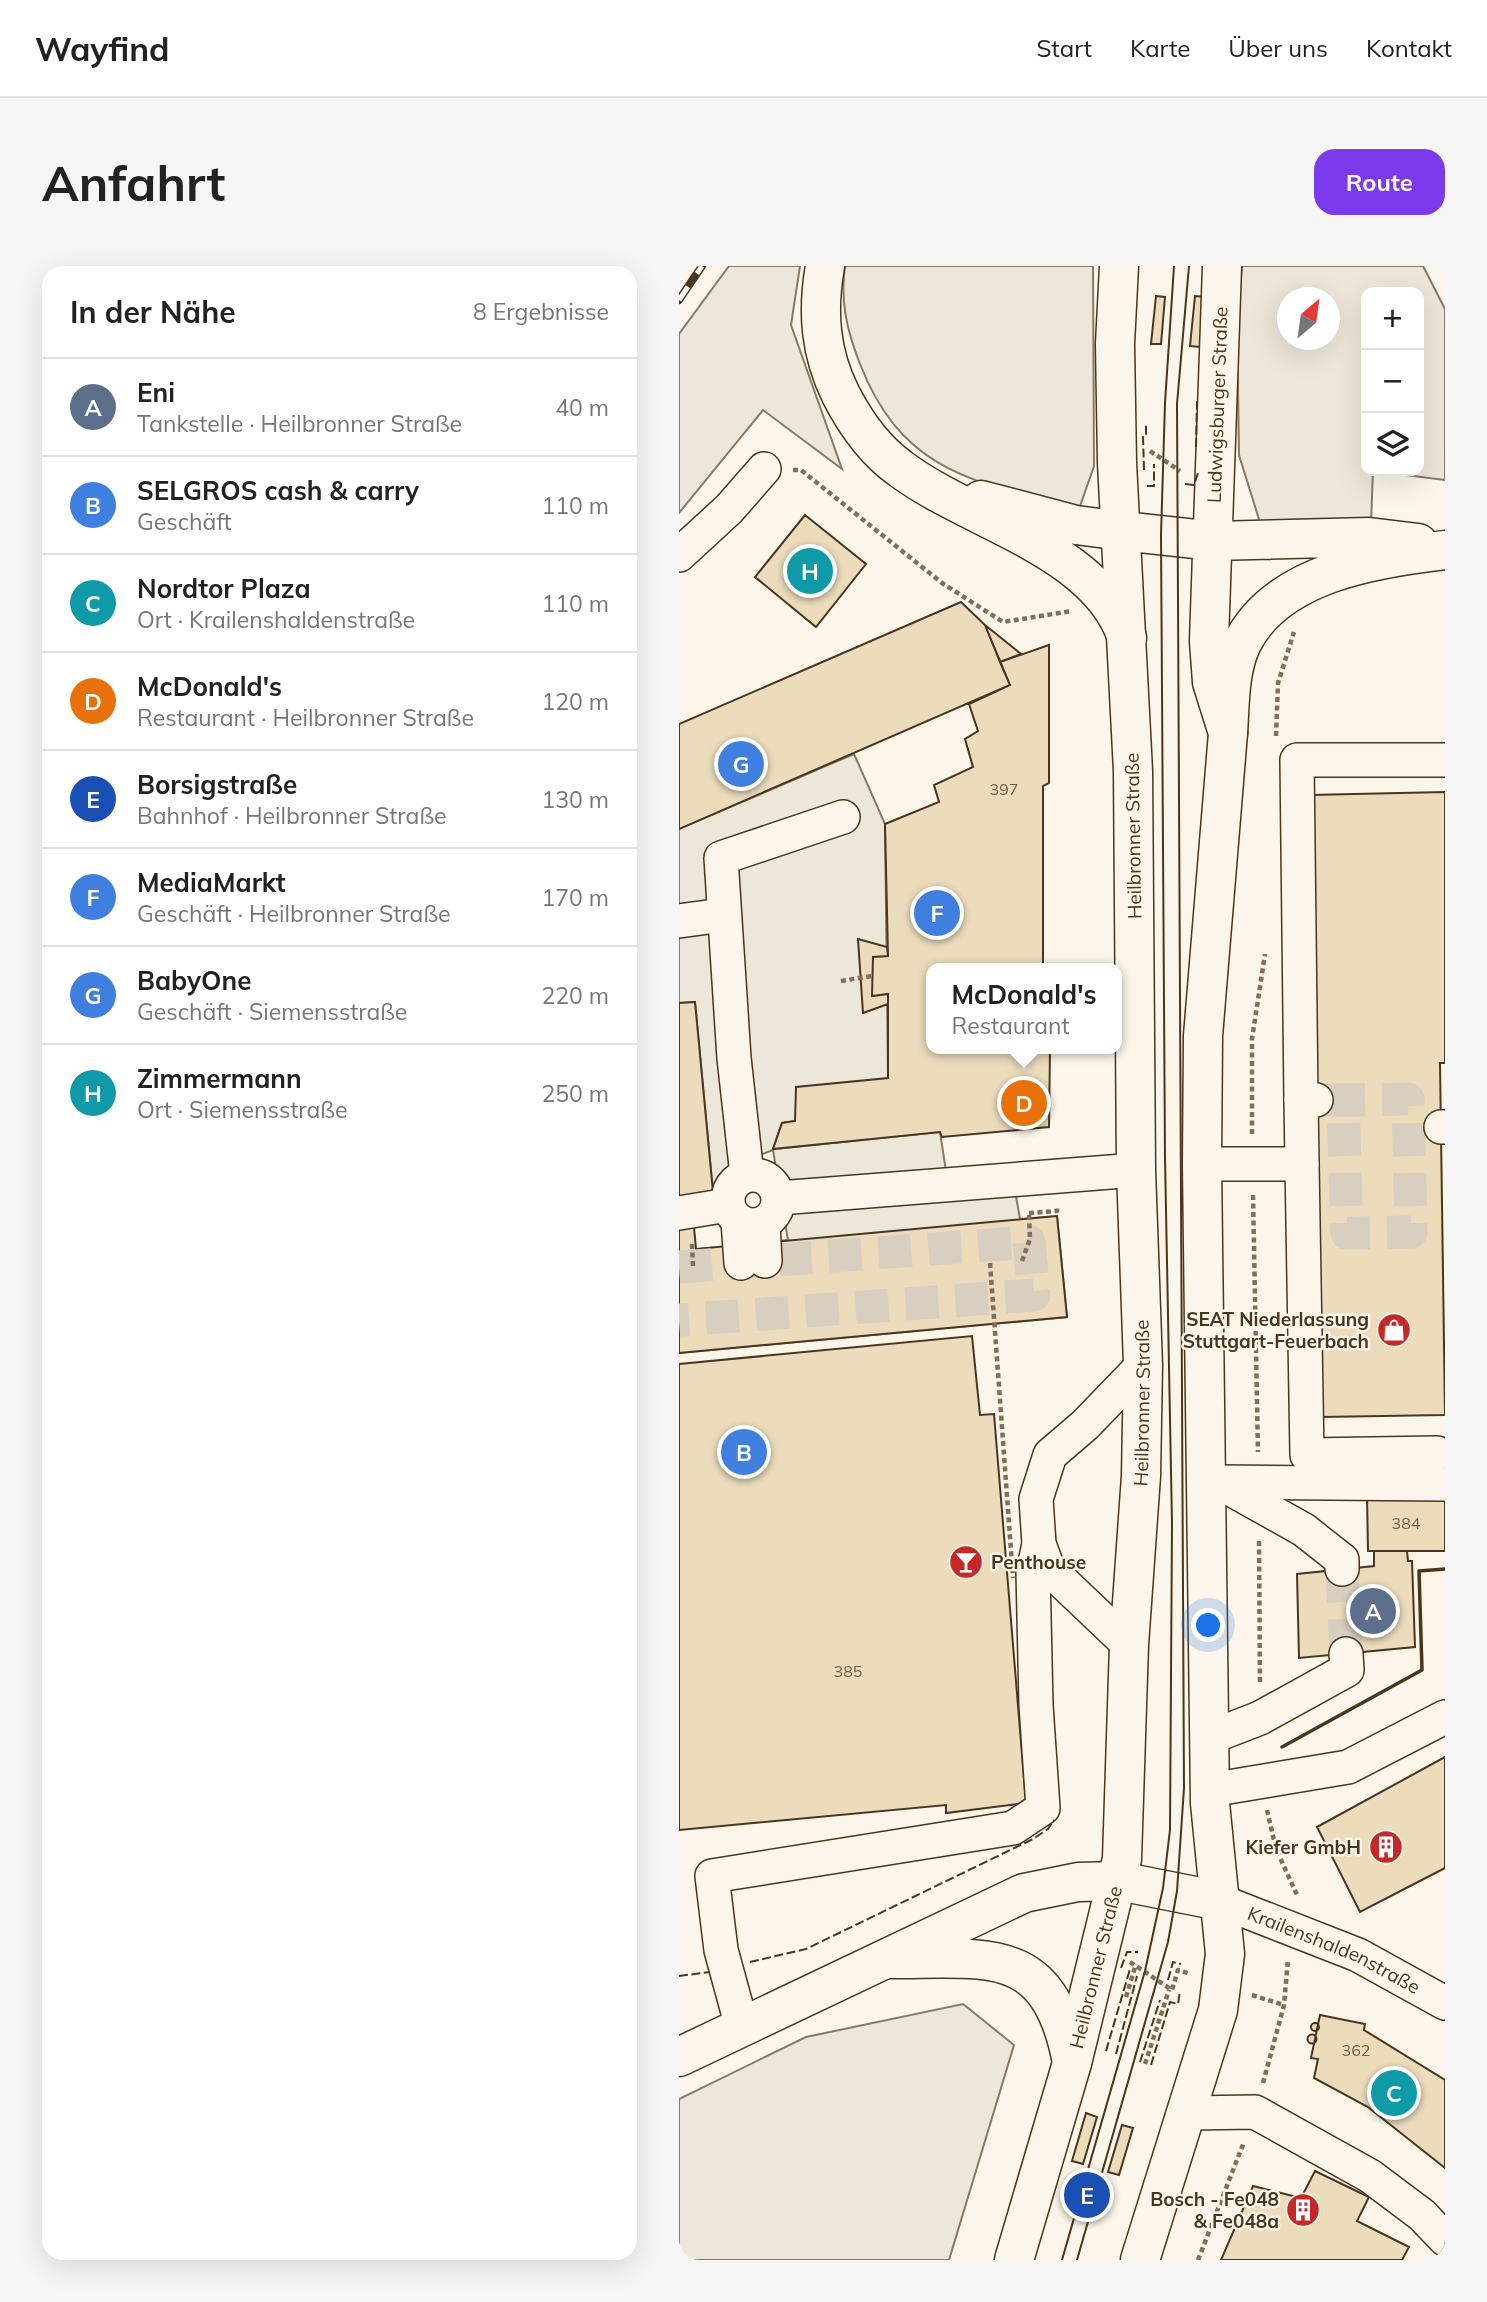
<!DOCTYPE html>
<html lang="de">
<meta charset="utf-8">
<style>
:root{--surface:#fff;--page:#f6f6f6;--text:#222;--muted:#767676;--line:#e0e0e0;--accent:#7c3aed}
body{margin:0;font-family:Mulish,sans-serif;background:var(--page);color:var(--text)}
.controls{position:absolute;right:21px;top:21px;display:grid;overflow:hidden;border-radius:14px;box-shadow:0 7px 28px #0002}
.controls button{width:63px;height:63px;display:grid;place-items:center;padding:0;border:0;border-bottom:2px solid var(--line);background:var(--surface);color:var(--text);font:35px sans-serif}
.compass{position:absolute;left:598px;top:21px;width:63px;height:63px;border-radius:50%;background:var(--surface);box-shadow:0 7px 28px #0002;rotate:29deg}
.you{position:absolute;left:530px;top:1360px;width:24px;height:24px;margin:-18px;border:5px solid #fff;border-radius:50%;background:#1a73e8;box-shadow:0 0 0 10px #1a73e833}
.badge{display:grid;place-items:center;width:46px;height:46px;border-radius:50%;background:var(--accent);color:#fff;font-size:23px;font-weight:700}
.pin{position:absolute;translate:-50% -50%;border:4px solid #fff;box-shadow:0 2px 7px #0006}
.popup{position:absolute;left:247px;top:697px;width:196px;height:91px;box-sizing:border-box;display:grid;place-content:center;border-radius:14px;background:var(--surface);filter:drop-shadow(0 2px 5px #0005);font-size:23px;white-space:nowrap;color:var(--muted)}
.popup b{font-size:26px;color:var(--text)}
.popup::after{content:'';position:absolute;left:50%;top:100%;margin-left:-14px;border:14px solid transparent;border-top-color:var(--surface)}
.list{margin:0;padding:0;list-style:none}
h2{display:flex;justify-content:space-between;align-items:center;height:91px;margin:0;padding:0 28px;font-size:30px}
h2 small{font-size:23px;font-weight:400;color:var(--muted)}
.list li{display:grid;grid-template-columns:46px 1fr auto;gap:21px;align-items:center;box-sizing:border-box;height:98px;padding:0 28px;border-top:2px solid var(--line)}
.list b{display:block;font-size:26px;white-space:nowrap}
.list p{margin:0;font-size:23px;white-space:nowrap;color:var(--muted)}
.list em{font-size:23px;font-style:normal;color:var(--muted)}
.icon{flex:none;width:38px;height:38px;fill:none;stroke:currentColor;stroke-width:2;stroke-linecap:round;stroke-linejoin:round}
.map{position:relative;flex:none;width:766px;height:1994px;overflow:hidden;border-radius:21px}
header{display:flex;align-items:center;gap:42px;box-sizing:border-box;height:98px;padding:0 35px;background:var(--surface);border-bottom:2px solid var(--line)}
header strong{font-size:33px}
nav{display:flex;gap:38px;margin-inline-start:auto;font-size:24px}
.intro{display:flex;align-items:center;justify-content:space-between;box-sizing:border-box;height:168px;padding:0 42px}
h1{margin:0;font-size:49px}
.button{padding:18px 32px;border-radius:21px;background:var(--accent);color:#fff;font-size:24px;font-weight:700}
main{display:flex;gap:42px;padding:0 42px}
aside{flex:1;background:var(--surface);border-radius:21px;box-shadow:0 7px 28px #0002}
.map>svg:first-child{display:block}
.green{fill:#ede6d9;stroke:#887966;stroke-width:2;fill-rule:evenodd}
.parking{fill:#ede7d9;stroke:#887966;stroke-width:2}
.building{fill:#ecdcbc;stroke:#4a3520;stroke-width:2}
.lines{fill:none;stroke-linecap:round;stroke-linejoin:round}
.minor-tunnel{stroke:#d8cfc1;stroke-width:33;stroke-dasharray:33 17;stroke-linecap:butt}
.minor-casing{stroke:#4a3520;stroke-width:36}
.major-casing{stroke:#4a3520;stroke-width:41}
.highway-casing{stroke:#4a3520;stroke-width:41}
.path{stroke:#7f6f5c;stroke-width:4.5;stroke-dasharray:5 3.5;stroke-linecap:butt}
.minor{stroke:#fbf6e9;stroke-width:33}
.major{stroke:#fbf6e9;stroke-width:38}
.highway{stroke:#fbf6e9;stroke-width:38}
.tram{stroke:#4a3520;stroke-width:2}
.rail-casing{stroke:#4a3520;stroke-width:8}
.rail{stroke:#fbf6e9;stroke-width:5;stroke-dasharray:16;stroke-linecap:butt}
.path-bridge{stroke:#7f6f5c;stroke-width:4.5;stroke-dasharray:5 3.5;stroke-linecap:butt}
.fence{stroke:#4a3520;stroke-width:2;stroke-dasharray:9 3.5;stroke-linecap:butt}
.wall{stroke:#4a3520;stroke-width:3.5}
.labels{text-anchor:middle;stroke-width:5;stroke-linejoin:round;paint-order:stroke}
.number-label{font-size:16px;fill:#725f47}
.street-label{font-size:19px;fill:#4a3520;stroke:#fbf6e9}
.poi-label{font-size:19px;font-weight:bold;fill:#4a3520;stroke:#fbf6e9;text-anchor:end}
</style>
<header>
<strong>Wayfind</strong>
<nav><a>Start</a><a>Karte</a><a>Über uns</a><a>Kontakt</a></nav>
</header>
<div class="intro"><h1>Anfahrt</h1><a class="button">Route</a></div>
<main>
<aside>
<h2>In der Nähe<small>8 Ergebnisse</small></h2>
<ul class="list">
<li><span class="badge" style="background:#5c6f8a">A</span><div><b>Eni</b><p>Tankstelle · Heilbronner Straße</p></div><em>40 m</em></li>
<li><span class="badge" style="background:#3f7fe0">B</span><div><b>SELGROS cash &amp; carry</b><p>Geschäft</p></div><em>110 m</em></li>
<li><span class="badge" style="background:#0f9aa8">C</span><div><b>Nordtor Plaza</b><p>Ort · Krailenshaldenstraße</p></div><em>110 m</em></li>
<li><span class="badge" style="background:#e8710a">D</span><div><b>McDonald's</b><p>Restaurant · Heilbronner Straße</p></div><em>120 m</em></li>
<li><span class="badge" style="background:#1a4fb4">E</span><div><b>Borsigstraße</b><p>Bahnhof · Heilbronner Straße</p></div><em>130 m</em></li>
<li><span class="badge" style="background:#3f7fe0">F</span><div><b>MediaMarkt</b><p>Geschäft · Heilbronner Straße</p></div><em>170 m</em></li>
<li><span class="badge" style="background:#3f7fe0">G</span><div><b>BabyOne</b><p>Geschäft · Siemensstraße</p></div><em>220 m</em></li>
<li><span class="badge" style="background:#0f9aa8">H</span><div><b>Zimmermann</b><p>Ort · Siemensstraße</p></div><em>250 m</em></li>
</ul>
</aside>
<div class="map">
<svg width="766" height="1994" viewBox="0 0 766 1994">
<rect width="100%" height="100%" fill="#fbf6e9"/>
<!-- green -->
<path class="green" d="M50,0H121L112,59L163,203L84,144L0,247V68Z
M166,0H414L415,200L400,243C297,216 224,208 181,98C168,65 161,35 166,0Z
M563,0H744L766,43V214L695,205H740V26H687V205H694L692,258L583,263L560,189L558,56ZM608,32H650V74H608Z"/>
<!-- parking -->
<path class="parking" d="M175,488L206,558L209,812L116,855L103,857L94,883L261,866L269,918L334,913L341,953L378,950L388,1051L0,1087V985L109,974L94,884L53,900L34,926L16,736L0,737V563Z
M284,1738L335,1779L270,1994H0V1833L127,1771Z"/>
<!-- building -->
<path class="building" d="M477,30L486,31L482,78H472Z
M516,30L526,31L521,81L511,80Z
M126,249L187,298L137,361L76,311Z
M282,336L306,359L331,419L0,563V458Z
M306,359L342,388L321,396Z
M370,379V517L364,520V702H252V783H371L370,861L263,871L261,866L94,883L103,857L116,855L117,821L209,812V728L193,730L194,691L209,690L206,558L260,536L255,519L294,501L286,473L299,465L290,438L331,419L321,396Z
M766,526V797H761L766,1149L642,1151L631,529Z
M179,673L208,681L209,690L194,691L193,730L209,728V738L184,747Z
M16,736L34,926L12,929L17,983L378,950L388,1051L0,1087V737Z
M293,1070L301,1149L315,1148L347,1537L267,1547V1539L0,1564V1098Z
M766,1229V1285H689L688,1230Z
M695,1285H728L729,1295H733L736,1381L620,1392L618,1308L695,1300Z
M766,1491V1602L681,1646L638,1561Z
M641,1749L686,1758L685,1764L766,1814V1902L689,1841L635,1812L639,1793L632,1792Z
M632 1761a4 4 0 1 1 8 0a4 4 0 1 1-8 0Z
M628.5 1773a4.5 4.5 0 1 1 9 0a4.5 4.5 0 1 1-9 0Z
M407,1847L418,1851L404,1898L393,1895Z
M443,1859L454,1862L440,1909L429,1906Z
M636,1905L690,1931L678,1955L730,1981L723,1994H542L574,1920L622,1932Z"/>
<g class="lines">
<!-- minor-tunnel -->
<path class="minor-tunnel" d="M637,834H664L668,967L732,966L729,833L664,834
M0,1001L350,976L355,1029L0,1054
M663,1303L667,1388"/>
<!-- minor casing -->
<g class="minor-casing">
<g id="minor">
<path d="M0,289L50,243L85,203"/>
<path d="M0,655L44,649"/>
<path d="M622,834L618,494H766"/>
<path d="M762,861H766"/>
<path d="M523,898H623L622,834H637"/>
<path d="M623,898L628,1189L758,1187"/>
<circle cx="74" cy="934" r="25"/>
<path d="M68,909L55,792L42,592L164,551"/>
<path d="M100,932L457,904"/>
<path d="M0,947L49,939"/>
<path d="M59,955L62,997"/>
<path d="M84,958L86,995"/>
<path d="M539,1216L766,1218"/>
<path d="M543,1218L625,1264L663,1294V1303"/>
<path d="M450,1379L369,1302L360,1278L357,1233L371,1189L406,1159L464,1099"/>
<path d="M532,1471L581,1452L668,1404L667,1388"/>
<path d="M531,1524L669,1501L766,1451"/>
<path id="s1" d="M541,1635L679,1689L766,1737"/>
<path d="M63,1761L42,1684L33,1610L334,1562L364,1542L357,1439L354,1306L360,1278"/>
<path d="M508,1847L576,1846L691,1910L743,1949L766,1973"/>
</g>
</g>
<!-- major casing -->
<g class="major-casing">
<g id="major">
<path d="M443,265L535,275"/>
<path d="M212,1693C311,1693 370,1678 393,1796"/>
<path d="M0,1791L345,1627L399,1616L440,1615L541,1635"/>
<path id="s2" d="M335,1994L393,1797L443,1593L450,1379L462,1210L464,1099L457,904L454,505L438,197L436,78L440,0"/>
<path id="s3" d="M461,1994L539,1744L546,1688L531,1537L523,898L524,770L549,467L533,416L530,375L543,0"/>
</g>
</g>
<!-- highway casing -->
<g class="highway-casing">
<path id="highway" d="M146,0C138,46 141,87 162,129C177,158 195,184 222,203C291,255 419,283 448,372
M302,234L397,259L443,265
M535,275L690,271L739,277
M549,467C551,438 550,404 563,377C598,307 696,292 766,284"/>
</g>
<!-- path -->
<path class="path" d="M471,185L501,205
M114,204H122L263,317L324,356L393,345
M597,470L599,417L615,366
M162,715L193,710
M573,868V773L586,688
M574,929L579,1186
M350,947L378,945V940
M14,1000L13,978H16
M580,1275L581,1417
M588,1544L597,1583L619,1631
M451,1696L493,1724L499,1704L511,1708
M573,1729L605,1739
M447,1731L457,1698
M466,1798L490,1724
M584,1817L605,1739L609,1693
M519,1994L565,1876"/>
<!-- minor -->
<use href="#minor" class="minor"/>
<!-- major -->
<use href="#major" class="major"/>
<!-- highway -->
<use href="#highway" class="highway"/>
<!-- tram -->
<path class="tram" d="M383,1994L466,1705L484,1622L491,1564L493,1257L486,892L482,269L486,137L495,0
M398,1994L489,1676L498,1625L505,1522L498,138L510,0"/>
<!-- rail casing -->
<g class="rail-casing">
<path id="rail" d="M0,3L2,0
M0,34L23,0"/>
</g>
<!-- rail -->
<use href="#rail" class="rail"/>
<!-- path-bridge -->
<path class="path-bridge" d="M343,995L351,973L350,947
M311,997L334,1312"/>
<!-- fence -->
<path class="fence" d="M517,181L518,135
M465,204L464,171L467,170V159
M506,218L515,219L519,207
M468,220H475V198
M71,1696L127,1683L354,1573L369,1563L375,1554
M442,1702L448,1686H459
M0,1710L31,1706
M489,1714L494,1696L502,1698
M427,1785L451,1703
M437,1788L458,1710
M461,1796L481,1734
M472,1799L491,1736L499,1738L501,1725"/>
<!-- wall -->
<path class="wall" d="M603,1481L743,1404L740,1305L766,1303"/>
</g>
<!-- icons -->
<defs>
<g id="shop-disc" transform="scale(1.75)"><circle r="9.5" fill="#c62828" stroke="#fbf6e9"/><path d="M-5-2.5h2.3a2.7 3.5 0 0 1 5.4 0H5L5.5 6h-11ZM-1.5-2.5h3a1.5 2.3 0 0 0-3 0Z" fill="#fff"/></g>
<g id="bar-disc" transform="scale(1.75)"><circle r="9.5" fill="#c62828" stroke="#fbf6e9"/><path d="M-6-5H6L.8 .8V4.5H3.5V6h-7V4.5H-.8V.8Z" fill="#fff"/></g>
<g id="building-disc" transform="scale(1.75)"><circle r="9.5" fill="#c62828" stroke="#fbf6e9"/><path d="M-4-6H4V6H1V3H-1V6H-4ZM-2.5-4.3h1.7v1.8h-1.7ZM.8-4.3h1.7v1.8H.8ZM-2.5-1h1.7V.8h-1.7ZM.8-1h1.7V.8H.8Z" fill="#fff"/></g>
</defs>
<g fill-rule="evenodd">
<use href="#shop-disc" x="715" y="1064"/>
<use href="#bar-disc" x="287" y="1296"/>
<use href="#building-disc" x="707" y="1581"/>
<use href="#building-disc" x="624" y="1944"/>
</g>
<g class="labels">
<!-- number labels -->
<g class="number-label">
<text x="325" y="529">397</text>
<text x="727" y="1263">384</text>
<text x="169" y="1411">385</text>
<text x="677" y="1790">362</text>
</g>
<!-- street labels -->
<g class="street-label">
<text dy="7" stroke="none"><textPath href="#s3" startOffset="1872">Ludwigsburger Straße</textPath></text>
<text transform="translate(454 570) rotate(-91)" y="7">Heilbronner Straße</text>
<text dy="7" stroke="none"><textPath href="#s2" startOffset="872">Heilbronner Straße</textPath></text>
<text dy="7" stroke="none"><textPath href="#s1" startOffset="124">Krailenshaldenstraße</textPath></text>
<text dy="7" stroke="none"><textPath href="#s2" startOffset="304">Heilbronner Straße</textPath></text>
</g>
<!-- poi labels -->
<g class="poi-label">
<text x="690" y="1060">SEAT Niederlassung<tspan x="690" dy="22">Stuttgart-Feuerbach</tspan></text>
<text x="312" y="1303" text-anchor="start">Penthouse</text>
<text x="682" y="1588">Kiefer GmbH</text>
<text x="600" y="1940">Bosch - Fe048<tspan x="600" dy="22">&amp; Fe048a</tspan></text>
</g>
</g>
</svg>
<div class="controls">
<button>+</button>
<button>−</button>
<button><svg class="icon" aria-label="layers" viewBox="0 0 24 24"><path d="M12 4l9 5-9 5-9-5zM3 14l9 5 9-5"/></svg></button>
</div>
<svg class="compass" viewBox="-18 -18 36 36"><path d="M0-13l5 13h-10z" fill="#e53935"/><path d="M0 13l5-13h-10z" fill="#767676"/></svg>
<div class="you"></div>
<div class="pin badge" style="left:694px;top:1345px;background:#5c6f8a">A</div>
<div class="pin badge" style="left:65px;top:1186px;background:#3f7fe0">B</div>
<div class="pin badge" style="left:715px;top:1827px;background:#0f9aa8">C</div>
<div class="pin badge" style="left:345px;top:837px;background:#e8710a">D</div>
<div class="popup"><b>McDonald's</b>Restaurant</div>
<div class="pin badge" style="left:408px;top:1929px;background:#1a4fb4">E</div>
<div class="pin badge" style="left:258px;top:647px;background:#3f7fe0">F</div>
<div class="pin badge" style="left:62px;top:498px;background:#3f7fe0">G</div>
<div class="pin badge" style="left:131px;top:305px;background:#0f9aa8">H</div>
</div>
</main>
